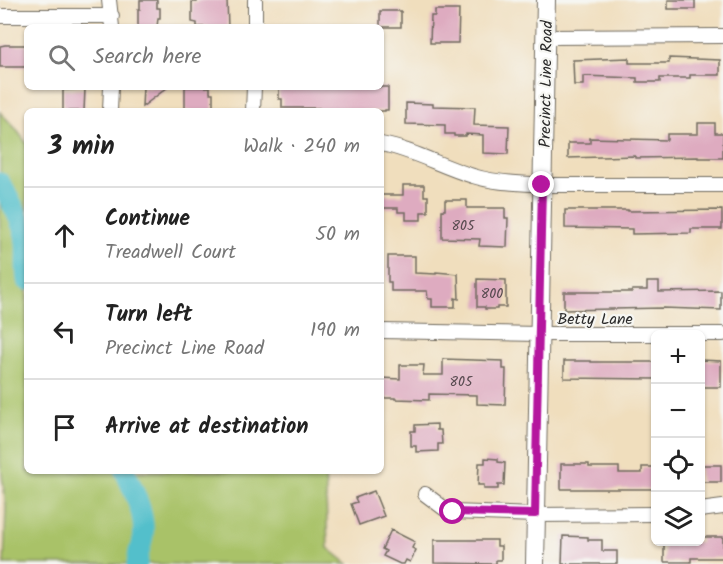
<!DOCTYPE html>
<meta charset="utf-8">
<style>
:root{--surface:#fff;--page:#f6f6f6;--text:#222;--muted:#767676;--line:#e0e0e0}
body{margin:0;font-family:Kalam,sans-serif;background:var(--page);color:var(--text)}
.controls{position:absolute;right:18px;bottom:18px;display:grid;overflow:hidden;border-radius:9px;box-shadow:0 2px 4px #0004}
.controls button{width:54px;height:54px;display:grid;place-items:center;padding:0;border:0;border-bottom:2px solid var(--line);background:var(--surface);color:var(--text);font:30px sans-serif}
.stop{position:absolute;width:18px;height:18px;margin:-14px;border:4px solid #b5179e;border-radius:50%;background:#fff}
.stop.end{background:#b5179e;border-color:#fff;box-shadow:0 2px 6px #0008}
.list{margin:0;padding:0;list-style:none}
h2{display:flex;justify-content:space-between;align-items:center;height:78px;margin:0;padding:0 24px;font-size:26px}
h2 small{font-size:20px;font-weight:400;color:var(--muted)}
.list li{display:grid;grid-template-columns:39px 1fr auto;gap:18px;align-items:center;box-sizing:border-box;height:96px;padding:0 24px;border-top:2px solid var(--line)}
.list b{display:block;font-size:22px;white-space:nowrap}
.list p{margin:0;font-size:20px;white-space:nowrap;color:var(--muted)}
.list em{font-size:20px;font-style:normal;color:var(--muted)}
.icon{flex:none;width:33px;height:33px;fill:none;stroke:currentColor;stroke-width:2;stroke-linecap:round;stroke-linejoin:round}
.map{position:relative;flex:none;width:723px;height:564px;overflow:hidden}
.search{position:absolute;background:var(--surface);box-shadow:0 2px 4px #0004;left:24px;top:24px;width:360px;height:66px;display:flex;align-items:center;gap:15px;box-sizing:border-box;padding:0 21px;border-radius:9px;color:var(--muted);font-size:22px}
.panel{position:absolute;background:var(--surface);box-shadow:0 2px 4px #0004;left:24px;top:108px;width:360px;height:366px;border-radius:9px}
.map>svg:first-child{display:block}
.green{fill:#a9c268;stroke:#6a764a;stroke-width:1.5}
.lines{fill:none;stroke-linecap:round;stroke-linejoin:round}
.river{stroke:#52bfcb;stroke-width:21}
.building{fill:#deabc0}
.minor-casing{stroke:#706a5e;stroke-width:16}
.secondary-casing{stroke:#706a5e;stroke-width:20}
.minor{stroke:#fff;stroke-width:14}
.secondary{stroke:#fff;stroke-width:18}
.route{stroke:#b5179e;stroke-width:8}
.labels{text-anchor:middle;stroke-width:4.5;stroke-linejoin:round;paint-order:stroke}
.number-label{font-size:14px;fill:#584b50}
.street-label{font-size:16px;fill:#2b2b2b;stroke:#f6f6f2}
</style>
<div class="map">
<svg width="723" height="564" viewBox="0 0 723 564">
<rect width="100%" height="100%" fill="#f6f6f2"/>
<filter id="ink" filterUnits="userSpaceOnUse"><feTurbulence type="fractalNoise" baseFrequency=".0167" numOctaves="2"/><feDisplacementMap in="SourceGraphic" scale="12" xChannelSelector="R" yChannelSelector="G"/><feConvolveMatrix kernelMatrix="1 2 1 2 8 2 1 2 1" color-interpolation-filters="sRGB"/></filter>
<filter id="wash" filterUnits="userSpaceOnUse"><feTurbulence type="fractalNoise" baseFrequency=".008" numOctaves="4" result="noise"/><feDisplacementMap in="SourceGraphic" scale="24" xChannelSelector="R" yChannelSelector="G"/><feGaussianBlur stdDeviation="1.35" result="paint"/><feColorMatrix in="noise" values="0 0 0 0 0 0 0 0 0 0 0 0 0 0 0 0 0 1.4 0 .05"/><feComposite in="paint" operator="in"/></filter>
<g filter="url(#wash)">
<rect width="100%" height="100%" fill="#f0debd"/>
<!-- green -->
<path class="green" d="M0,112L16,129L27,144V471H325L328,548L348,564H4L6,506L0,461Z"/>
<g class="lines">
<!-- river -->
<path class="river" d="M0,183C9,197 25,226 26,243C27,255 25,267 27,280
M125,471C133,490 146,514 143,536C141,546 138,552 137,564"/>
</g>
<g id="blocks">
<!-- building -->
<path class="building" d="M140,0H157V8H160V18H158L157,27H138V9H140Z
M197,0H227L228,27H197V23L192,22V2H197Z
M668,0H695V9H668Z
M435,10H459L458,43H430L431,16H435Z
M380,11H401V27H380Z
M5,45H27V67H0V46Z
M629,58V63H669V58L720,60V75H690V78H660V82H637V78L583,76V85H574L573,60Z
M143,87H168L142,107Z
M185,87H210V93H213V111H185Z
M279,87H388V110H385V111H318L319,108H282V99H279Z
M85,89L84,111H63V90Z
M406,103L433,104V106L475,107L474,125L509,126L508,154L483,153V135L466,134V136H454V134H445V125L406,124Z
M698,123H715V133H723V158H698V157L635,158V156L568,158V143H590V138L667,140V134H698Z
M403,185H424V196H428V212H421V220H406V212H398V208H381V195H403Z
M445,200H467V208H505V218H508L507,247L479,246L480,239L442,238V210H445Z
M565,210H628V211L722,210V229H691V233L632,234V229L565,228Z
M388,256H415V273L436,274V272L458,274L459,299L455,298V307H432V299H428L427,291H391V282H388Z
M477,279L506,280V307H497V309H485V307H477Z
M647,282H659V292L721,291V310L663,308L564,310V292H632V290H647Z
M443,359L503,361V369H506L505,405L477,404V395L429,394V400L395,399V398H381V378L400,379V365H424L423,375H443Z
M700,360L721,361V387H700Z
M564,361H591V362H656V379L564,378Z
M437,424V430H441L442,444H438V451L416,452V446H411V431H415V425Z
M485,458L498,459V462L505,463L504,485H498V489H484V485H478L479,463H485Z
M561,464H589V467H619V473H642V467H656V489H561Z
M700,465H721V482H700Z
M374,491L384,516L359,525L351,504L357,502L355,498Z
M391,530L415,542L412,548L416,550L410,562L406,560L404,564H400L383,556L386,551L382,549Z
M563,536L588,537V540H602V551H617V564H562Z
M700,537H723V558H691V562H664V542H700Z
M434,540H497V546H501V560H496V564L434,563Z"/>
</g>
</g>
<g filter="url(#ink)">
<use href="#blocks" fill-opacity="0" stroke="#706a5e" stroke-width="1.5"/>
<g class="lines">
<!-- minor casing -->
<g class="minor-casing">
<path id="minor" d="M109,0L112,27
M0,16H112
M255,27V0
M546,37L723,36
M110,111L111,87
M253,111L254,87
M381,144C414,150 442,167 473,176C495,183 519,183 542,185H723
M381,331L539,334H723
M425,494L445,509L453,512L535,515L656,514
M700,510L723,507"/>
</g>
<!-- secondary casing -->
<g class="secondary-casing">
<path id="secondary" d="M535,564L546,0"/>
</g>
<!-- minor -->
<use href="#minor" class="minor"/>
<!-- secondary -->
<use href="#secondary" class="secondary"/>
</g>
</g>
<g class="lines" filter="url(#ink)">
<!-- route -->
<path class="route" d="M453,512L535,514L542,185"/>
</g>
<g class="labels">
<!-- number labels -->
<g class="number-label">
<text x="463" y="230">805</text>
<text x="492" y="298">800</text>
<text x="461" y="386">805</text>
</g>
<!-- street labels -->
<g class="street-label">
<text transform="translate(545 84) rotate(-89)" y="6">Precinct Line Road</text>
<text x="595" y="324">Betty Lane</text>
</g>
</g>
</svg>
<div class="controls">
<button>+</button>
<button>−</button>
<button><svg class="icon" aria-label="locate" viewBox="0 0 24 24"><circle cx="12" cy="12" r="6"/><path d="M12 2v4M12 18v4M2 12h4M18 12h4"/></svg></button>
<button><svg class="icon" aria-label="layers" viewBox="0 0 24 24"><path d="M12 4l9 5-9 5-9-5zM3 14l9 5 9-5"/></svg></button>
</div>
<div class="stop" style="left:453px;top:512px"></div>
<div class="stop end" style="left:542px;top:185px"></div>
<div class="search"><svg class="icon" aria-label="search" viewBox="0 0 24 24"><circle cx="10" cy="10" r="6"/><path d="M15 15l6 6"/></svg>Search here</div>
<section class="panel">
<h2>3 min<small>Walk · 240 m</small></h2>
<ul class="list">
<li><svg class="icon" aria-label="ahead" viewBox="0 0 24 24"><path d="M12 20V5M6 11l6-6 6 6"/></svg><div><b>Continue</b><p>Treadwell Court</p></div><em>50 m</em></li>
<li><svg class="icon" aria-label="left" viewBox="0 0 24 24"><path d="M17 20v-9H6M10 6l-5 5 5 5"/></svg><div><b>Turn left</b><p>Precinct Line Road</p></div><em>190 m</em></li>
<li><svg class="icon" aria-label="arrive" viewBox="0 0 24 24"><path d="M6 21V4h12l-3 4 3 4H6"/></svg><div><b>Arrive at destination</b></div></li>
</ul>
</section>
</div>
